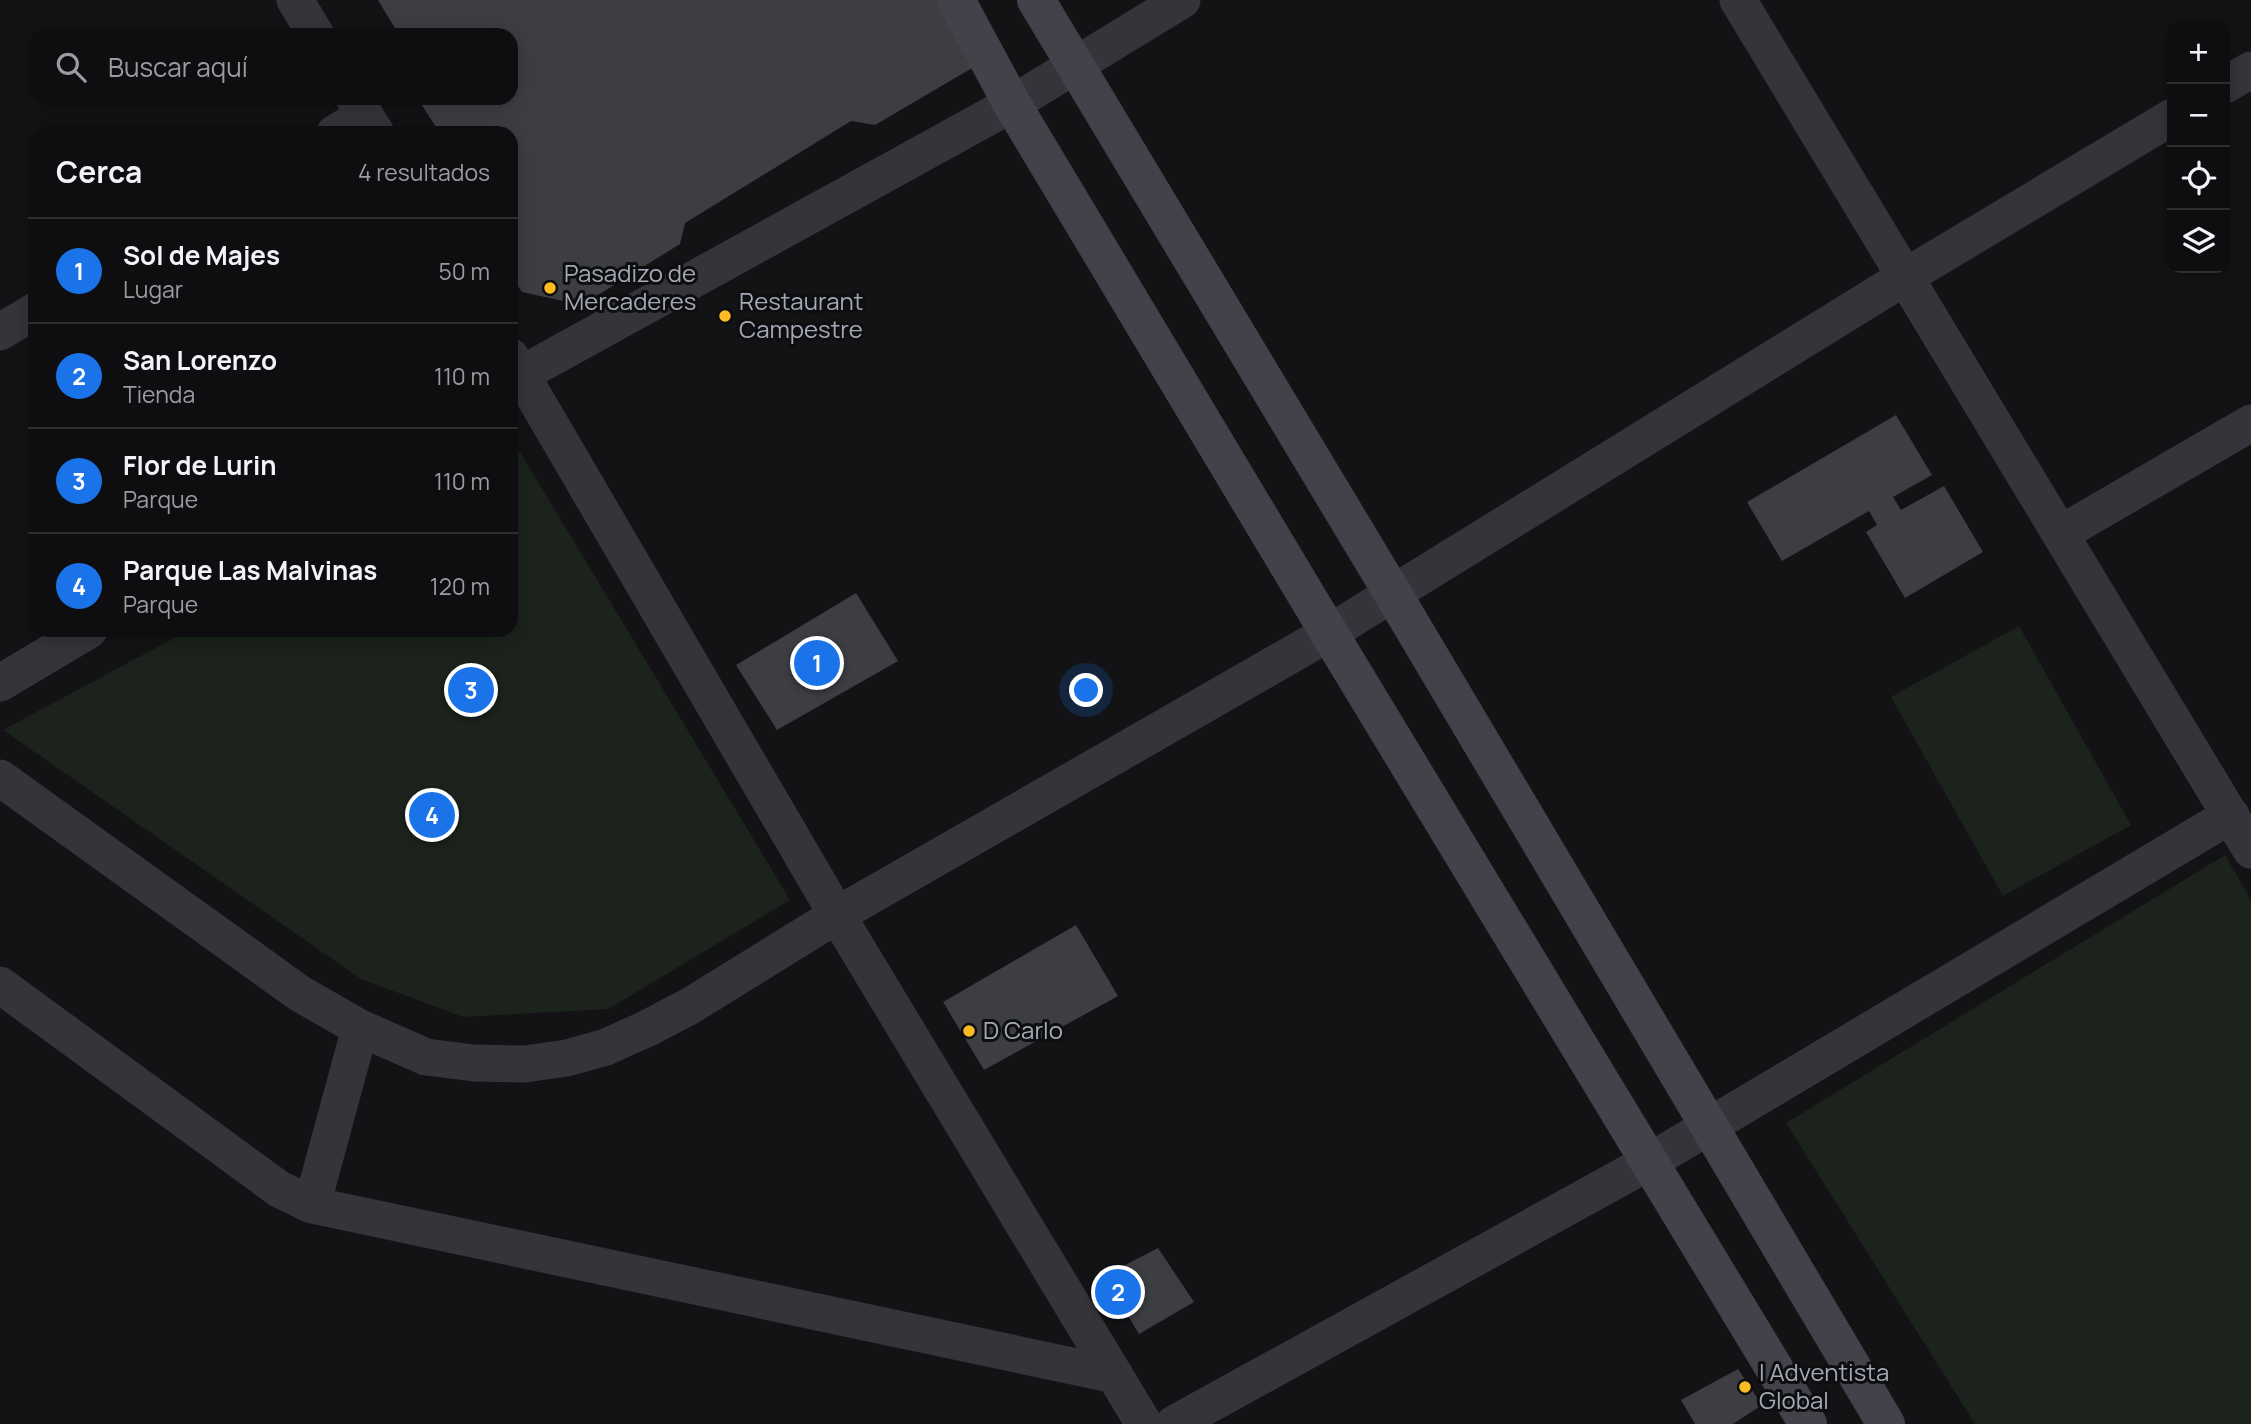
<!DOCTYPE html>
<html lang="es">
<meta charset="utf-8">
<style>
:root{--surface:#0e0e10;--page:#171719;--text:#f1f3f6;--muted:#9b9c9f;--line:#2e2e30;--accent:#1a73e8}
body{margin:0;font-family:Manrope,sans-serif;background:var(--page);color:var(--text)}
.controls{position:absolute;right:21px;top:21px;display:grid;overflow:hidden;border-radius:14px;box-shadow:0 4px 18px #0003}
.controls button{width:63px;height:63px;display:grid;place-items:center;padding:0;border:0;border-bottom:2px solid var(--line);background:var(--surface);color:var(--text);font:35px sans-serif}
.you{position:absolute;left:1087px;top:691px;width:24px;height:24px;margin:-18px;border:5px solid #fff;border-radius:50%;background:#1a73e8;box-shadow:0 0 0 10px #1a73e833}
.badge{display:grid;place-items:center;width:46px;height:46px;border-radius:50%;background:var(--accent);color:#fff;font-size:23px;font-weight:700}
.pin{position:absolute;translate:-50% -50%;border:4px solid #fff;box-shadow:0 2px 7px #0006}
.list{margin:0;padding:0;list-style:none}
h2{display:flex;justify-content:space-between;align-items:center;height:91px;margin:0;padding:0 28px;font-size:30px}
h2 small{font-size:23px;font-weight:400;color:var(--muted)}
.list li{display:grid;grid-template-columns:46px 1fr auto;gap:21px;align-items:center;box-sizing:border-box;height:105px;padding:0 28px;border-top:2px solid var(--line)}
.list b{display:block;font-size:26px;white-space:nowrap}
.list p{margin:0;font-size:23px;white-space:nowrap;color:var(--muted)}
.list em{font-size:23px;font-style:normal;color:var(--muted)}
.icon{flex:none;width:38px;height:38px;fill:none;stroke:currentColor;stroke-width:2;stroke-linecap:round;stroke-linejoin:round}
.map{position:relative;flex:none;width:2251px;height:1424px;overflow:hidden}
.search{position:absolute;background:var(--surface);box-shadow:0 4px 18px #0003;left:28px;top:28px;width:490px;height:77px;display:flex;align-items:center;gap:18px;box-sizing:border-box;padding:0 24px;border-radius:21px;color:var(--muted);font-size:26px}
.panel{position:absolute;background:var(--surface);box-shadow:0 4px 18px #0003;left:28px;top:126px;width:490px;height:511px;border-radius:21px}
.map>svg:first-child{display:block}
.green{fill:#1b231c}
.building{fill:#3c3e42}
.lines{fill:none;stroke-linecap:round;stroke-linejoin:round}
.street{stroke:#34343a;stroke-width:37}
.secondary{stroke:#42434a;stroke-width:38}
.poi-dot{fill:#fdbb23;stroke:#0e0e10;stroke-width:2.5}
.labels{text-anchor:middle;stroke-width:6;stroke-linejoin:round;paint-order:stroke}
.poi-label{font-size:24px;fill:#a3a9b6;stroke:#0e0e10;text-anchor:start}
</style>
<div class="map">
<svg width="2251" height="1424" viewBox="0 0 2251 1424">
<rect width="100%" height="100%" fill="#131315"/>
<!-- green -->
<path class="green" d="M520,452L790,900L608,1009L463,1017L361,979L3,730L189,630H511V457Z
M2019,626L2131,825L2003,896L1891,697Z
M2225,855L2251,900V1424H1975L1786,1123Z"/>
<!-- building -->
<path class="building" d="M378,0H942L979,64L875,125L851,121L685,223L680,244L582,305L522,292L511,276V133H440L417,98H511V35H399Z
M1896,415L1932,475L1893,497L1901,510L1944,486L1983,552L1905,598L1866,532L1877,525L1869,511L1782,561L1747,502Z
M856,593L898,661L777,730L736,665Z
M1076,925L1118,996L984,1070L943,1002Z
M1158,1248L1194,1302L1139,1334L1104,1276Z
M1738,1369L1762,1405L1733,1424H1695L1681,1400Z"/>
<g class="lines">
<!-- street -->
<path class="street" d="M295,0L316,35
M1738,0L2251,850
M2225,85L2251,70
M354,98L376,133
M335,133L365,115
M0,332L35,311
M511,357L837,915L1144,1424
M511,380L1012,104L1182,0
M2060,534L2251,423
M0,683L89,630
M0,778L299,993L360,1028L426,1057L474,1063L525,1064L567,1058L606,1047L646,1029L690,1006L837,915L1329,633L1905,277L2172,117
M0,985L279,1189L312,1205L1115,1375
M312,1205L360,1028
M1174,1424L1649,1162L2231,815"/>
<!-- secondary -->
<path class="secondary" d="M956,0L1012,104L1329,633L1808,1424
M1036,0L1393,594L1886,1424"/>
</g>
<!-- markers -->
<g class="poi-dot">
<circle cx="550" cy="288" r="7"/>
<circle cx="725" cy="316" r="7"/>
<circle cx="969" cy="1031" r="7"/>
<circle cx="1745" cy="1387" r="7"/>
</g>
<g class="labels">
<!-- poi labels -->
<g class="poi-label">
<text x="564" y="282">Pasadizo de<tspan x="564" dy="28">Mercaderes</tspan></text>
<text x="739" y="310">Restaurant<tspan x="739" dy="28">Campestre</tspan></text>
<text x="983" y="1039">D Carlo</text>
<text x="1759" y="1381">I Adventista<tspan x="1759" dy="28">Global</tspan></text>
</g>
</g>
</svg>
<div class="controls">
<button>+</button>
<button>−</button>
<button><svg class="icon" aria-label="locate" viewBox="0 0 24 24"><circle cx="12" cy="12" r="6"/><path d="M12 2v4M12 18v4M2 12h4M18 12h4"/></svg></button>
<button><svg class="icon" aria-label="layers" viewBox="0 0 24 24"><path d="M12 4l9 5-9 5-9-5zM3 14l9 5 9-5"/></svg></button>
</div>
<div class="you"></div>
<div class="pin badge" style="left:817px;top:663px">1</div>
<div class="pin badge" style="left:1118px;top:1292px">2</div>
<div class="pin badge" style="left:471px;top:690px">3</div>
<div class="pin badge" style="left:432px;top:815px">4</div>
<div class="search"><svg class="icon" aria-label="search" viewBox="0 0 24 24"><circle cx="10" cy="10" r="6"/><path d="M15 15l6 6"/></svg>Buscar aquí</div>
<section class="panel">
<h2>Cerca<small>4 resultados</small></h2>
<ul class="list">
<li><span class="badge">1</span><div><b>Sol de Majes</b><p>Lugar</p></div><em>50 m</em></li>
<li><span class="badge">2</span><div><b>San Lorenzo</b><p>Tienda</p></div><em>110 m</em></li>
<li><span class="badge">3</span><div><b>Flor de Lurin</b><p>Parque</p></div><em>110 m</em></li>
<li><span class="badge">4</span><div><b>Parque Las Malvinas</b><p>Parque</p></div><em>120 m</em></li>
</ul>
</section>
</div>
